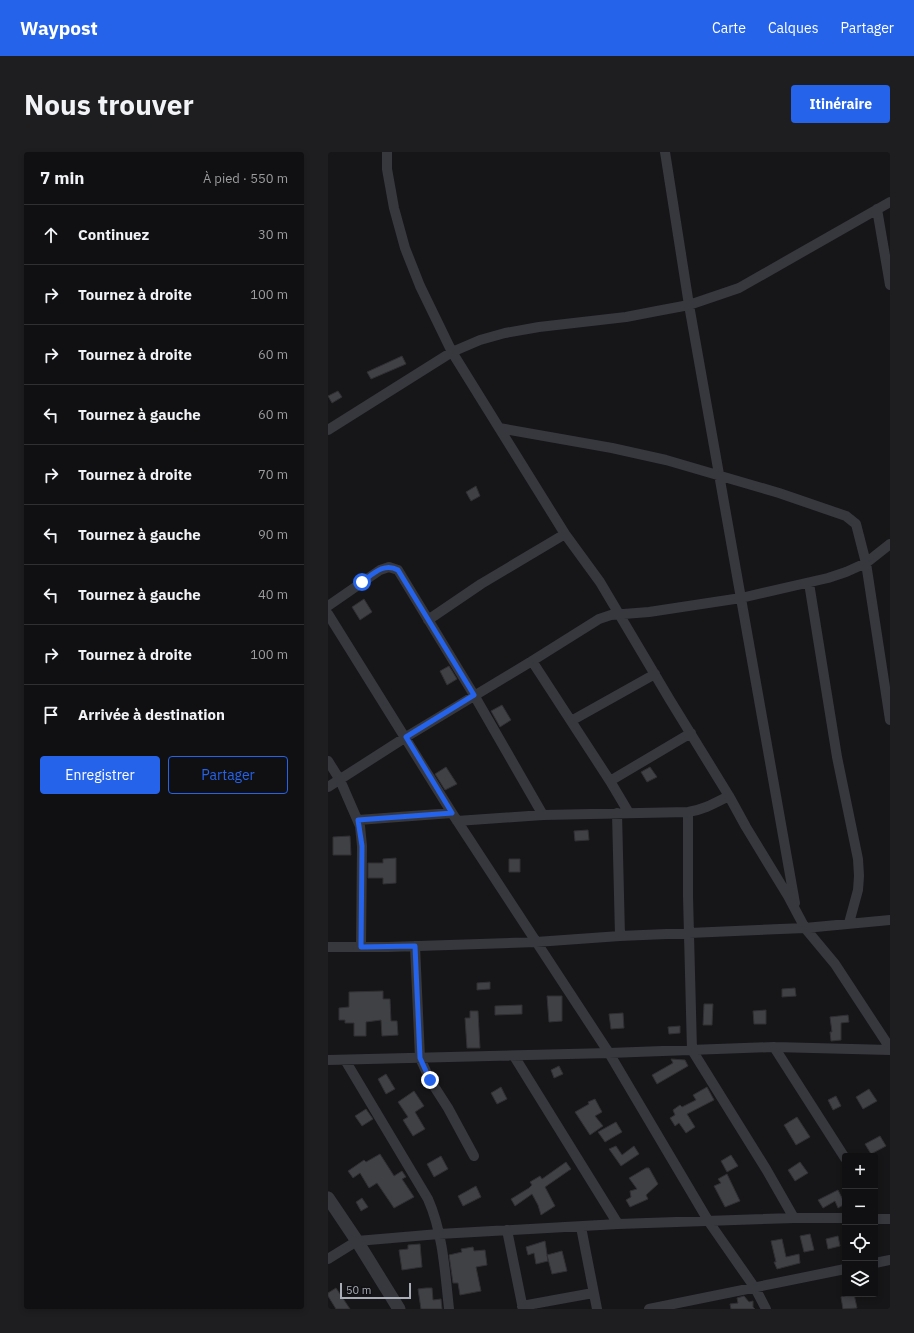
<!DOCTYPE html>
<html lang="fr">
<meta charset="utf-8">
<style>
:root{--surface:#101012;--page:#1e1e20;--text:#f1f3f6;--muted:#9c9d9f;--line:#303032;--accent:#2563eb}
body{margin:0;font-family:"IBM Plex Sans",sans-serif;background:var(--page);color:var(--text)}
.controls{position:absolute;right:12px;bottom:12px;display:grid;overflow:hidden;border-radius:4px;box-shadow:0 2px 6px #0003}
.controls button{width:36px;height:36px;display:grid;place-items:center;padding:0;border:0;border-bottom:1px solid var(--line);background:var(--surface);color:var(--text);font:20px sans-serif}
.scale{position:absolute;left:12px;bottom:10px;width:71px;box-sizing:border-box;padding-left:4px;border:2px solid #a8adb8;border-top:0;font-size:11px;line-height:14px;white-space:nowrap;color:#a8adb8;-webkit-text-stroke:3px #111113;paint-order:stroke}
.stop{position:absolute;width:12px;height:12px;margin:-9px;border:3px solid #2563eb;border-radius:50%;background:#fff}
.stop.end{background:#2563eb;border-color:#fff;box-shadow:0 1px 4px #0008}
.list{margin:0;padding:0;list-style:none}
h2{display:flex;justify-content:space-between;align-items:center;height:52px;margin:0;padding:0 16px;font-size:17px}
h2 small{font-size:13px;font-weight:400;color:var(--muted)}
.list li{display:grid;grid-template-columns:26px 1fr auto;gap:12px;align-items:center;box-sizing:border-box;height:60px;padding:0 16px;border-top:1px solid var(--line)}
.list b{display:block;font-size:15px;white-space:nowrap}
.list em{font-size:13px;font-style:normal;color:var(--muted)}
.actions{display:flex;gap:8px;padding:12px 16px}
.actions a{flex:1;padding:9px 0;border:1px solid var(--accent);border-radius:4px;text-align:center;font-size:14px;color:var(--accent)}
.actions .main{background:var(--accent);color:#fff}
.icon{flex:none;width:22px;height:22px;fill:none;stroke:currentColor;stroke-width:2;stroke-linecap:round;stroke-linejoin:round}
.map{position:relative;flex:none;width:562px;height:1157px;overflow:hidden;border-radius:4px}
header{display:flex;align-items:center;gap:24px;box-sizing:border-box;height:56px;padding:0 20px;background:var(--accent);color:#fff}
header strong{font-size:19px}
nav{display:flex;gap:22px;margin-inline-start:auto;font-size:14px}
.intro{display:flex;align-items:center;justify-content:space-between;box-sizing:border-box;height:96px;padding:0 24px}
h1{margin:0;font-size:28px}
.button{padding:10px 18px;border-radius:4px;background:var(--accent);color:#fff;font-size:14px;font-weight:700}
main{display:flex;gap:24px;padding:0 24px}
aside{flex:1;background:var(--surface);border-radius:4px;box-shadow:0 2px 6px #0003}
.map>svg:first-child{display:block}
.building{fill:#404145;stroke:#303034}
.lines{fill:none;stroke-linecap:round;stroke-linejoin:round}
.minor{stroke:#37383d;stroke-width:10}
.tertiary{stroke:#37383d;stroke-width:13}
.route{stroke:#2563eb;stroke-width:5}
</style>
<header>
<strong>Waypost</strong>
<nav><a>Carte</a><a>Calques</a><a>Partager</a></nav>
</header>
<div class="intro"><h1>Nous trouver</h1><a class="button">Itinéraire</a></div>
<main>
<aside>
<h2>7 min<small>À pied · 550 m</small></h2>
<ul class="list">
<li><svg class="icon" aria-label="ahead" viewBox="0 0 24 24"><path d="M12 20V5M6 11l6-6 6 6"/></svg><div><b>Continuez</b></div><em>30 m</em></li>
<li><svg class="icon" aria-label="right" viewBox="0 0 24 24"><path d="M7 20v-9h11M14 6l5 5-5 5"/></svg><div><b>Tournez à droite</b></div><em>100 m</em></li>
<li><svg class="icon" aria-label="right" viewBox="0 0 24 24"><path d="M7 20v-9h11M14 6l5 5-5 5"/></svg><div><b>Tournez à droite</b></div><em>60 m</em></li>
<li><svg class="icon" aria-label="left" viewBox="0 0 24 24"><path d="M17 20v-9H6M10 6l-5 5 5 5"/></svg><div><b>Tournez à gauche</b></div><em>60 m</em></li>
<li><svg class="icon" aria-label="right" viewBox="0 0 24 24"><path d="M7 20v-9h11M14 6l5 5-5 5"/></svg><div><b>Tournez à droite</b></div><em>70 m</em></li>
<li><svg class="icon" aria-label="left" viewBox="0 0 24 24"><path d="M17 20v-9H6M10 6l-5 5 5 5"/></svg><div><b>Tournez à gauche</b></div><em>90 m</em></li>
<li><svg class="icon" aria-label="left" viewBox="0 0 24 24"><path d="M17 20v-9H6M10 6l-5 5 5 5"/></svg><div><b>Tournez à gauche</b></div><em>40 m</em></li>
<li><svg class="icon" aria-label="right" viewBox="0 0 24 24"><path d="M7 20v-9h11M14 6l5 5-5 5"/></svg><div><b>Tournez à droite</b></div><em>100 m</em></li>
<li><svg class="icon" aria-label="arrive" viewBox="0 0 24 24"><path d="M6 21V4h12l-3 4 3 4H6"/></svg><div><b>Arrivée à destination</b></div></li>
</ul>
<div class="actions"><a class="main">Enregistrer</a><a>Partager</a></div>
</aside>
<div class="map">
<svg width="562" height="1157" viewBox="0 0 562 1157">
<rect width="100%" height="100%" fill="#161618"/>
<!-- building -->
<path class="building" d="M74,204L78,212L43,227L39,220Z
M10,239L14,245L4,251L0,244Z
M148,334L152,344L143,349L138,340Z
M36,447L44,460L32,468L24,455Z
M121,514L129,527L119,533L112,519Z
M174,553L183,568L172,575L163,559Z
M118,615L129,632L117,638L107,622Z
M322,615L329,625L319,630L313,620Z
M260,678L261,688L247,689L246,679Z
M22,684L23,703H5V685Z
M68,706V731L55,732V726H40V711H55V707Z
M181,707H192V720H181Z
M162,830V837L149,838V831Z
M467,836L468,844L454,845V837Z
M55,839V847H62L63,869H69L70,883L54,884L53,868L38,870V884H26V871H17V868H11V856L21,855V840Z
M219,844H234V869L221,870Z
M376,852H385L384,873H375Z
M194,853V862L167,863V854Z
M438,858V872H426L425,859Z
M142,859H150L152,896H139L137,866H142Z
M295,861L296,876L283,877L281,862Z
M520,863L521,870L513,871V888L503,889L502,880H504L502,865Z
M352,874V881L341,882L340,875Z
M343,907L357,908L360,914L329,932L324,923L345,911Z
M231,914L235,922L226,926L223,918Z
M58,922L67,937L58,942L50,927Z
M173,935L179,947L169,952L163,941Z
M379,935L386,948L359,962L367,975L358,981L351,971L347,974L342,966L347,963L345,958L352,953L354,955L368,948L365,943Z
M541,937L549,949L535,957L528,945Z
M86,939L96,954L87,960L97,977L85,984L75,968L80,965L70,950Z
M508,944L513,954L505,958L500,948Z
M267,947L274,960L267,964L275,974L262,983L247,960L261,952L260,950Z
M38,957L45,967L34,974L27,964Z
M469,965L482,985L468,993L456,973Z
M288,970L294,980L277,990L270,980Z
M552,984L558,994L543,1002L537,992Z
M288,994L294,1003L306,994L311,1002L293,1014L281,997Z
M52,1002L66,1024L74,1019L78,1025L74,1027L86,1045L66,1056L49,1031L41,1036L32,1021L25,1026L20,1019L36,1008L38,1010Z
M403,1003L410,1014L399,1020L393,1009Z
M113,1004L120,1017L106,1025L99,1012Z
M238,1010L243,1017L217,1035L227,1054L213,1063L210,1053L204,1042L187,1054L183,1047L201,1036L204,1033L202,1030L212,1024L214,1027Z
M472,1010L480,1021L467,1029L460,1018Z
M318,1016H321L330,1032L318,1043L320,1047L302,1055L298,1048L303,1045L302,1039L309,1037L301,1026Z
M399,1022L412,1049L397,1055L386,1034L393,1031L390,1027Z
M148,1034L153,1045L135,1054L130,1044Z
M510,1038L517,1052L510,1056L507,1049L495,1056L490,1048Z
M34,1046L40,1055L33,1059L28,1050Z
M482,1082L486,1098L476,1100L472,1084Z
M510,1084L512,1094L500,1097L498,1087Z
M454,1087L458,1105L471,1102L472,1111L449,1117L446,1110H448L443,1089Z
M217,1089L220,1109L208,1112L206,1101L200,1103L198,1095Z
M92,1092L94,1115L74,1118L71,1098L80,1097V1093Z
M145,1095L146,1099L157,1098L159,1113L148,1115L153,1139L132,1143L130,1131H125L121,1103L134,1100L133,1097Z
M234,1099L239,1119L224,1122L219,1103Z
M8,1136L22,1157H8L0,1144V1141Z
M98,1136H104L105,1148L113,1147L114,1157H93L90,1137Z
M526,1142L529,1156L515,1157L513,1145Z
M416,1144L421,1150L425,1149V1155L427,1157H403L402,1152L410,1151L409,1146Z"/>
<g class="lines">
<!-- minor -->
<path class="minor" d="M337,0L361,153L467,751
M549,57L562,133
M171,276L284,296L338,308L451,341L518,364L528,372L538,411L562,568
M0,278L124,200L152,188L177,181L211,175L298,165L329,159L361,153L411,136L562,50
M481,431L509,605L530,707L531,724L530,738L521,771
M0,454L52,418L61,415L70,418L146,543L215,663
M0,462L124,661L281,901L381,1070L427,1136L438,1157
M100,468L153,432L237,382
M204,509L282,629L301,661
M243,569L327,522
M0,609L12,628L32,674L34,694L33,795
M282,629L363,581
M0,635L78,585L204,509L271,467L283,463L321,460L413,446L500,426L518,420L538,411L562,392
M360,660V744L364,898L438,1017L466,1066
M289,661L292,784
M30,668L124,661
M129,669L215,663L360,660C375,658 387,651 401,644
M477,776L507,812L562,896
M477,776L562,768
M87,794L92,906L102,928L120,956L146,1004
M0,795H60L208,790L292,784L477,776L460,744L418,675L401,644L342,548L272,430L237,382L124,200L92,134L77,96L66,56L59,17V0
M446,895L517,1006
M186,904L290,1072
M0,908L281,901L446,895L562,898
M17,908L100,1047C115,1081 117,1120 121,1157
M547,1067H562
M253,1075L269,1157
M179,1078L195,1157
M0,1107L29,1089L111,1082L290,1072L466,1066H517
M547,1111L562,1108
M194,1154L265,1141
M321,1157L517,1117"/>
<!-- tertiary -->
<path class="tertiary" d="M0,1046L29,1089L71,1157"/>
</g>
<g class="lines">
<!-- route -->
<path class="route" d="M34,430C45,422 56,410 70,418L146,543L78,585L124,661L30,668L34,694L33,795L87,794L92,906L102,928"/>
</g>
</svg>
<div class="controls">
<button>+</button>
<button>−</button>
<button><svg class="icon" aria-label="locate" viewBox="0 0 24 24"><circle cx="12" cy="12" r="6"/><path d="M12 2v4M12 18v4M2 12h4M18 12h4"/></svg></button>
<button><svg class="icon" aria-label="layers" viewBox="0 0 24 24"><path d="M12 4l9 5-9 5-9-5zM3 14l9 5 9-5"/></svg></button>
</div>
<div class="scale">50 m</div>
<div class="stop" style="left:34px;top:430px"></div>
<div class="stop end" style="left:102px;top:928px"></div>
</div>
</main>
